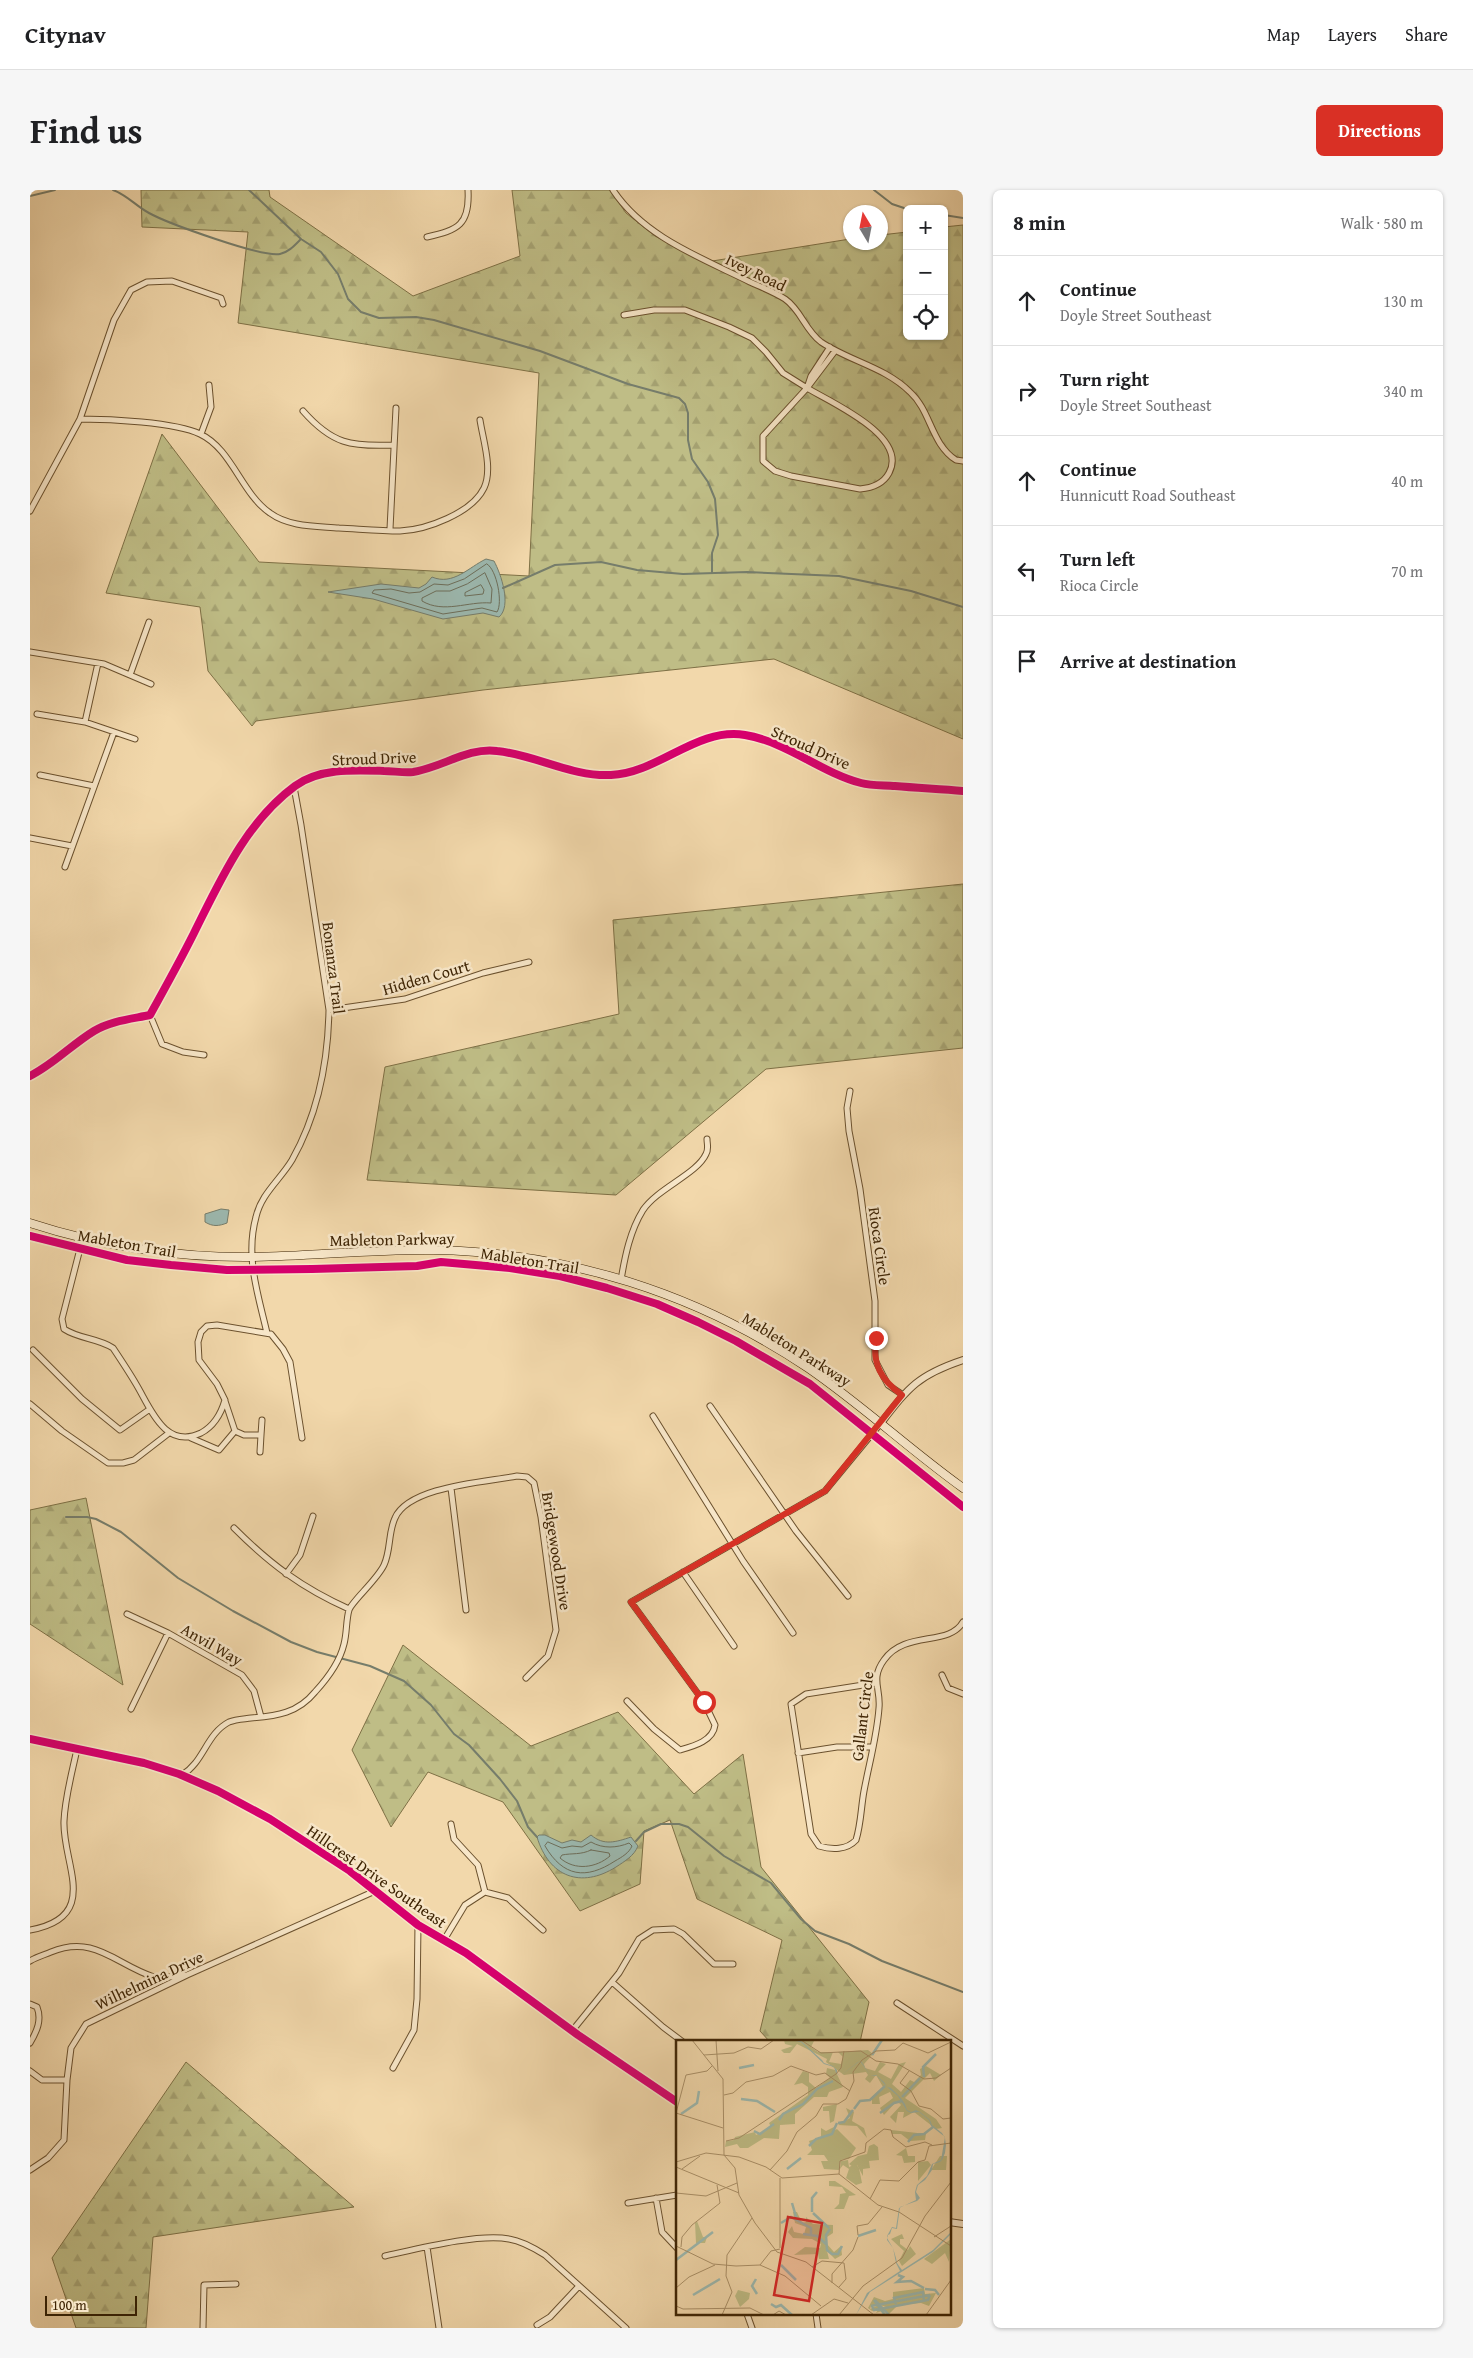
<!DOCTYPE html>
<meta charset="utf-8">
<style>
:root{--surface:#fff;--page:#f6f6f6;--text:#202124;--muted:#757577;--line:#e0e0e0;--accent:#d93025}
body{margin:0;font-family:"Gentium Book Plus",serif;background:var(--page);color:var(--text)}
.controls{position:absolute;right:15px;top:15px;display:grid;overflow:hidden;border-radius:8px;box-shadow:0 1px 4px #0004}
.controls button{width:45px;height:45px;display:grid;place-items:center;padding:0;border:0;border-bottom:1px solid var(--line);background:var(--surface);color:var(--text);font:25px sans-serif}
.compass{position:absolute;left:813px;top:15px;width:45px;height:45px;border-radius:50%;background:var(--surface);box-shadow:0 1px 4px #0004;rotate:350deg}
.scale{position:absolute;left:15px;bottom:12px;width:92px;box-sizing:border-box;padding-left:5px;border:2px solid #3e2404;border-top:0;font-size:14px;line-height:18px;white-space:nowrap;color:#3e2404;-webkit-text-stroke:4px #f7e6c8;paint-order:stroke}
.stop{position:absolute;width:15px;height:15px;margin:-11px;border:4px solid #d93025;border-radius:50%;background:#fff}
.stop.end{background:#d93025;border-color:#fff;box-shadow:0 1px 5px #0008}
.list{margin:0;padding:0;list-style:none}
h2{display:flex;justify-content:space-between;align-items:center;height:65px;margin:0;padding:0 20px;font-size:21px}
h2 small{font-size:16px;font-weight:400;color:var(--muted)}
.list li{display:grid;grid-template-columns:32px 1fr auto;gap:15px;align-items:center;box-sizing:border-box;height:90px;padding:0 20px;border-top:1px solid var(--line)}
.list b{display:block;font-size:19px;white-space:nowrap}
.list p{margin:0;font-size:16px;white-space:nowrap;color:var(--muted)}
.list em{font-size:16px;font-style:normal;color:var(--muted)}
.icon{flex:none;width:28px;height:28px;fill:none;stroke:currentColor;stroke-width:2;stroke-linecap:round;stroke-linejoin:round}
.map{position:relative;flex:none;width:933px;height:2138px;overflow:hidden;border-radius:8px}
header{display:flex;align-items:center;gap:30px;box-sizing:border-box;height:70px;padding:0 25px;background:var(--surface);border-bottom:1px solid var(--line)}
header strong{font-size:24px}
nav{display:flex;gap:28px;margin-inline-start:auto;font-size:18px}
.intro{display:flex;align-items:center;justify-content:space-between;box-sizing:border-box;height:120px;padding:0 30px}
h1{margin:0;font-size:35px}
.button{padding:12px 22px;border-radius:8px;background:var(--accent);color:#fff;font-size:18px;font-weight:700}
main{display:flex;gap:30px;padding:0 30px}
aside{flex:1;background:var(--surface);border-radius:8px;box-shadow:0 1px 4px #0004}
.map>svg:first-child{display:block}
.forest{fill:url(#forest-firs);stroke:#7e7045}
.water{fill:#9cb9b0;stroke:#767d6b}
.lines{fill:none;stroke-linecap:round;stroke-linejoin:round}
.shore{stroke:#6d6e5a;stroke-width:1}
.stream{stroke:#767d6b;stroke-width:2}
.minor-casing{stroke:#6b512e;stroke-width:7}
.tertiary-casing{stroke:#6b512e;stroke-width:8}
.secondary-casing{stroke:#3e2404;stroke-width:9}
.minor{stroke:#f7e6c8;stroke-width:5}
.tertiary{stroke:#f7e6c8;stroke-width:6}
.secondary{stroke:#f7e6c8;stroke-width:8}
.cycleway-casing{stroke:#f7e6c8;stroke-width:11}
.cycleway{stroke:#d6006c;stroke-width:8}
.route{stroke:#d93025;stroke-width:6}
.labels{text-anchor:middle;stroke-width:5;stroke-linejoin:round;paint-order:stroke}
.street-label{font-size:16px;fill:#3e2404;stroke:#f7e6c8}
.inset-river{fill:none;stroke:#9cb9b0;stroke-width:2.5}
.inset-road{fill:none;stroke:#aa9068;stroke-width:1}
.view{fill:#d62828;fill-opacity:0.15;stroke:#d62828;stroke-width:2.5}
.inset-edge{fill:none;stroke:#3e2404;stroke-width:2.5}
</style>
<header>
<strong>Citynav</strong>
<nav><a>Map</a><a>Layers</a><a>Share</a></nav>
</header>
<div class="intro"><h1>Find us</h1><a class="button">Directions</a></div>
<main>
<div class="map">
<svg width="933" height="2138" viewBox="0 0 933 2138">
<defs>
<pattern id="forest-firs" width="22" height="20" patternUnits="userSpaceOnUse" patternTransform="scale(1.25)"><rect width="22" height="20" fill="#bfbd86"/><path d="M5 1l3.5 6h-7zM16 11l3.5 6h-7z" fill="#a5a272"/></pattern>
</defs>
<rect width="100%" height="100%" fill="#f2d8ab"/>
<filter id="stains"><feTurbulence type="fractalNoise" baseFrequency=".004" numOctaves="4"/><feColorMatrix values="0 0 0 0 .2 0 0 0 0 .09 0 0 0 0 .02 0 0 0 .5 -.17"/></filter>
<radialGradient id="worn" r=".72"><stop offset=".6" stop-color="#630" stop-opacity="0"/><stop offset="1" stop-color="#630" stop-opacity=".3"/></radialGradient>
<!-- forest -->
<path class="forest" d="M111,0H239L240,7L383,106L490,66L482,0H580L596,23L625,46L676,72L820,49L821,52H851V45L877,42V146H914V37L933,35V549L744,469L453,500L226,531L222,536L178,481L170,417L76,403L132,244L229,372L499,386L509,183L208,133L218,42L112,37Z
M933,694V858L736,879L586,1005L337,990L355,877L589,824L583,730Z
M56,1308L93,1495L0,1434V1320Z
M373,1455L501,1556L588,1522L664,1604L713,1564L731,1677L839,1812L830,1852H740L730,1841L752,1750L667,1709L640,1630L614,1641L610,1694L550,1721L473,1612L398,1582L361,1637L322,1560Z
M156,1872L324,2017L123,2047L116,2138H46L22,2068Z"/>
<!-- water -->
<path class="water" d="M456,369L464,371C471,384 482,416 469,427L453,423L413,429L343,409L298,402L351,394L389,398L396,394L402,387C423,396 439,377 456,369Z
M191,1019L199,1020L197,1033C189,1036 183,1037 175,1032V1024Z
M509,1645H515L532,1653L542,1650L551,1652L561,1645C574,1656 586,1652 601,1647L608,1656C604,1666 595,1671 586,1677C551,1699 519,1687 507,1647Z"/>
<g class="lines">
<!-- shore -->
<path class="shore" d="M457,374C467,380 473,413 467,422L452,418L413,424L342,403L344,400L361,399L379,403L390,402L404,394L418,395L434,389Z
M455,383L462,399L461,413C438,411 414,424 392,411V408L406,401H420L437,394Z
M451,395L454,400L453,404L435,406V403Z
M518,1652L532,1658L542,1656L552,1657L561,1652C573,1659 587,1658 599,1653L602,1656C599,1663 592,1667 585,1671C556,1690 533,1687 515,1656Z
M561,1660L579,1663L580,1666C566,1678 545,1681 530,1668L532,1665C542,1663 551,1665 561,1660Z"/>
<!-- stream -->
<path class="stream" d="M83,0C97,5 106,16 119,23C137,33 233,68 250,64C259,62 265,55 271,49
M219,0L271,49L291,62L308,84L318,109L331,122L349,128L386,127L404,130L510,161L598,194L649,208L655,214L658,223V250L662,269L678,292L685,309L688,345L682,363V382
M844,0L862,14L877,19
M0,6L25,0
M914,25L933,28
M473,398L525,375L571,372L607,380L653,384L717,382L809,386L881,401L933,417
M36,1327H57L66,1329L91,1342L148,1388L203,1421L261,1452L287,1462L340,1476L374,1491L401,1515L424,1544L439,1555L470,1589L487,1611L498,1637L507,1647
M606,1651L614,1642L631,1634H649L658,1637L694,1666L741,1693L771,1729L785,1741L819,1754L852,1771L933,1802"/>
<!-- minor casing -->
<g class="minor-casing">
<path id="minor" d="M583,0C614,47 672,68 720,92C731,97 744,102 755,109C771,120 775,140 791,152C819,171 855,177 880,202C901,221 901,254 926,270L933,271
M397,47C428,40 440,35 438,0
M594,125L624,120H655L699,137L722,148L736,162L753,183L777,198L733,246V271L745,281L761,286L830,299C842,298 853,294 859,283C879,246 800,212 777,198
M800,157L781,186L777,198L805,161
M273,221C302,254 321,257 364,255
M50,229C79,229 145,232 170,244C202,259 211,303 240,323C259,337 286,336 309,338C329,339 350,341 370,341C396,340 442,323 454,298C463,279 453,250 450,230
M171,244L181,217L179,195
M0,321L50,229L84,130L101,100L117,92L142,91L191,108L193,114
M360,339L366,218
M0,462L74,474L121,494
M100,485L119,432
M7,524L55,532L105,549
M55,532L68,473
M10,585L64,596
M0,648L42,656
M35,677L84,542
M299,820L375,809L453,783L499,772
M120,825L132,854L153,862L174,865
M0,886C24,874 41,855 64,841C80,831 101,829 120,825C135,798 150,771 164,743C190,691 216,632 265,596C290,578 324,580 354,581C363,581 374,583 383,582C411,578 438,557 467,561C506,565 542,587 581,585C629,583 666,537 715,545C757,552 790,582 831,593C842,596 854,595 865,596C888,598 910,599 933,601
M820,901L817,918L819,941L830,999L845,1111V1170L858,1195L873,1205
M53,1047L32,1129L34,1139C49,1149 68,1148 83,1158C91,1170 99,1182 106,1194C121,1219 135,1260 171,1243C184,1236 191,1224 195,1210L187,1194L169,1170L168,1152L171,1142L177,1136L187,1135L241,1144L253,1159L260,1172L272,1248
M591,1090C595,1066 600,1041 613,1020C628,998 667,984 676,964C679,959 677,954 677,949
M237,1143C228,1104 215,1067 226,1027C231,1004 250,990 262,970C288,924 298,873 299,820L271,635L264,597
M3,1160L52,1209L90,1240L120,1219
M0,1214L32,1241L78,1273H93L104,1270L139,1243
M680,1216L766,1341L818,1406
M623,1226L713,1371L763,1443
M205,1241L214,1245H231L230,1262
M231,1245L232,1230
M161,1248L189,1260L205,1241L195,1211
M421,1298L436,1420
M204,1338C240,1374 272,1398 319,1419
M653,1382L704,1456
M256,1384L270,1365L283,1326
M97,1424L138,1443L212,1485L224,1501L231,1527
M912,1485L918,1498L933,1504
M846,1493L776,1504L761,1514L781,1644L789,1656C802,1660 817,1660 826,1650C831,1634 831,1617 834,1601C839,1574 847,1546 849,1518C851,1499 840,1489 854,1470C875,1440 919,1457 933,1432
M597,1511L624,1539L650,1560C664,1556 683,1551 685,1535L674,1512L601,1412L795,1301L851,1233
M101,1519L138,1443
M768,1563L807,1557H842
M152,1585C174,1572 176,1544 199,1532C206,1529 214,1529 221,1528C247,1526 268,1523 285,1502C297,1489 310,1471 314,1454C317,1443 316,1430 319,1420C322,1411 347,1390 354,1375C361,1360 358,1343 365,1328C379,1296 457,1292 487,1286L497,1287L504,1293L511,1327L526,1440L518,1466L496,1488
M421,1634L424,1649L448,1675L455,1702
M0,1740C72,1727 32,1674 34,1631C35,1607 42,1583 47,1559
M414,1750L435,1715L455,1702L478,1708L513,1740
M0,1771C6,1767 14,1765 21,1762C65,1744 86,1775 124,1787C135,1790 144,1785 154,1785
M582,1792L633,1837L653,1852
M867,1813L933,1856
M0,1814L7,1817C12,1830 7,1841 0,1853
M542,1841L589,1783L609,1749L623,1740L644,1739L653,1744L684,1774H703
M363,1878L384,1840L387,1809L388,1735
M0,1881L12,1890H37
M0,1980L18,1968L34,1950L37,1890L41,1858L56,1834L157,1785L345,1701
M626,2008L632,2042L647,2058
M598,2013L647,2005
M397,2057L409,2138
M355,2066C387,2059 449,2043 479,2049C492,2051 504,2058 515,2065L596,2138
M717,2124L722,2138
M786,2124L788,2138
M507,2135L520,2127L549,2096
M173,2138L174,2095L206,2094"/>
</g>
<!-- tertiary casing -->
<g class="tertiary-casing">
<path id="tertiary" d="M851,1233C879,1197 888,1185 933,1170
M0,1549L114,1573L149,1584L188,1601L240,1629L320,1681L388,1735L436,1763L548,1845L647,1912
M919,2032L933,2034"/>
</g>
<!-- secondary casing -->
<g class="secondary-casing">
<path id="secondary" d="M0,1033C70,1056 149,1068 223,1067C283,1066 344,1059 404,1060C537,1062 668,1104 778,1178C832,1215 880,1260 933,1298"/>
</g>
<!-- minor -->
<use href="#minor" class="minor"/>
<!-- tertiary -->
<use href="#tertiary" class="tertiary"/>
<!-- secondary -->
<use href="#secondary" class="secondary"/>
<!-- cycleway casing -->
<g class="cycleway-casing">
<path id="cycleway" d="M0,886C24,874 41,855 64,841C80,831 101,829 120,825C135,798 150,771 164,743C190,691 216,632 265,596C290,578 324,580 354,581C363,581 374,583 383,582C411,578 438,557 467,561C506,565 542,587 581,585C629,583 666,537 715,545C757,552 790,582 831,593C842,596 854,595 865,596C888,598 910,599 933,601
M0,1046L97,1070L141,1075L197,1080L282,1079L387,1076L411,1072L480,1078L530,1086L577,1098L627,1114L668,1132L706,1151L780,1194L933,1317
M0,1549L114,1573L149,1584L188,1601L240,1629L320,1681L388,1735L436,1763L548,1845L647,1912"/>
</g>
<!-- cycleway -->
<use href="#cycleway" class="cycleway"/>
</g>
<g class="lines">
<!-- route -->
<path class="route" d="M674,1512L601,1412L795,1301L872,1205C851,1190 842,1174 846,1148"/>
</g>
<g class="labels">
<!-- street labels -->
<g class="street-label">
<text transform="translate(726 82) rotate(26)" y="6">Ivey Road</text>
<text transform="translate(781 557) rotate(24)" y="6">Stroud Drive</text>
<text transform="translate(344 568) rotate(-2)" y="6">Stroud Drive</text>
<text transform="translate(304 778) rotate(83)" y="6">Bonanza Trail</text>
<text transform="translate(396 787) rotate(-16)" y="6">Hidden Court</text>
<text transform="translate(362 1049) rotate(-1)" y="6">Mableton Parkway</text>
<text transform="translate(97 1053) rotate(10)" y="6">Mableton Trail</text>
<text transform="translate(850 1056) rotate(82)" y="6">Rioca Circle</text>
<text transform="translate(500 1070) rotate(9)" y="6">Mableton Trail</text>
<text transform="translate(767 1159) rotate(32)" y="6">Mableton Parkway</text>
<text transform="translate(527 1361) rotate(81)" y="6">Bridgewood Drive</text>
<text transform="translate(182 1454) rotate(30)" y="6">Anvil Way</text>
<text transform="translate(832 1526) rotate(-83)" y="6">Gallant Circle</text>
<text transform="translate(347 1686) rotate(35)" y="6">Hillcrest Drive Southeast</text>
<text transform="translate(119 1790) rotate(-25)" y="6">Wilhelmina Drive</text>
</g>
</g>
<!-- overview -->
<g transform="translate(646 1850)">
<rect width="275" height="275" fill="#f2d8ab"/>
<path d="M264,116H271L270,130H255ZM21,181L27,197H31L29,203H20L19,183ZM248,248L249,254L260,253L253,266L245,263L222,265L212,275L207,269L210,267L204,265L254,255L203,264L199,260L202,264L195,266L194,269L203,265L210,275L206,271L200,273L202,270L196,271L192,268L198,257L209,261L217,259V252Z" fill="#bfbd86"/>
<path d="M108,0H146L138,1L135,7L142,12H157L153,22L165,24L167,17L162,12L192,10L197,14L188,24L189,28L199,31L204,22L210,24L202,32L215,39L223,24L230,22L216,44L225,52L234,40L238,42L245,35L244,29L250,26L265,35L258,41L254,33L229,58L260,79L266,88L260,89L238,72L227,78L228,72H222L220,83L214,77L225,65L221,61L208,75L204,68L217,58L214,52L203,57L204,64H196V57L207,47L200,35L194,43L189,39L192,35L190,32L168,35L150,22L151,19L121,4L114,13H108L105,10L117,6L109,4ZM151,28L159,30L167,47L153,52L151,57H138L119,74V84L104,85L103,99L88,98L72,108H64L61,104L49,107L50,101L58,100L59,97L79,92L80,95L95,87L93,83L132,55V47L126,43L118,45L127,31L133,33V42L140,48L154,38L150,34ZM161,64L158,81L154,83L153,71H147V67ZM170,68L178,72L176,81L188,88L191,98L181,86L162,85L174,78ZM158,87L157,91L161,89L180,108L173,119L165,120L163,130L148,129L145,121H152L148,115H131L136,110L133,101L145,97V88L150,91ZM215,90L250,94L249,100L234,101L225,94H216ZM198,104L202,107L203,120L193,121L194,128L187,129V136L181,125L177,127L173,124L182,116L191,114L193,106ZM230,108L232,116H239V122L228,123L226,116L220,115ZM252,121L255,125L242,141V122ZM153,141H159L180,155L173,156L168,169H158L163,164L164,154L170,153L166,147L153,146ZM117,172H121L126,183L130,182V177L137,184L157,185V193L151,197L150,203L158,212L165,206L166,215L159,219L151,211L153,219H143L142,214L118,215L129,207L144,208L145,204L136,199L117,198L112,192L116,186L118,192L128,194L130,187L119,183ZM226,194L228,199H224V204L232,210L234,206L240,214L226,226L223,221L228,211L215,199ZM275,199L273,222L269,213L256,224L248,219ZM62,250L74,253L73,259L64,267L59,256Z" fill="#bfbd86"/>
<path d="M172,120L173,127L180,124L183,128L186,143L180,145L170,138L173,129L167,125L164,129L165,121Z" fill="#bfbd86"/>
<path d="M114,0L125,1L146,20L148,23L157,26L161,30V33L164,36L182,22L185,21L194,35H200L208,42L211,47L215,48L225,58L229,64L231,70L235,72L240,70L244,72L254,80L256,85L266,93L269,98L270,105L269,113L266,120L264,122L257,124L256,130L249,140L242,145L240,152L244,158L241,161L224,167L221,189L216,188L214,194L212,195L211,198L217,208L220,218L221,223L223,226L226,230L257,210L275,192V194L257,212L194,252L180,275L191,253L224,231L220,223L217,208L211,200V196L216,187L220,188L223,168L240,160L239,152L241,145L251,136L256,124L265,120L269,97L255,86L253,80L243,72L235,73L231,71L222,56L211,47L201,36L194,35L184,21L164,36L160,33L158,27L148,24L125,2Z" fill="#9cb9b0"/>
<path class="inset-river" d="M196,15L206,0M63,28L78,25M248,37L247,27L260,14M226,57L244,38M65,59L81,61L99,72M178,69L184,61L194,60L209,46M204,73L218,63L226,61M5,74L21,63L23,51M103,80L107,74L127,64L141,49L157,41M162,83L168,82L177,70M78,91L84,94L98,84M232,102L238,95L248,94L257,87M133,106L140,99L156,94L161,83M111,129L125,118M116,163L121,180M136,172V158L141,152M137,173L153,188M105,183L115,177L135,188V195M154,189L150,195L151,210L156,214H162L166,206M127,194L141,196L150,204M182,196L200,190M0,220L37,192M105,225L120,240M222,235L227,237L221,242L235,241L248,248M80,239L76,246L81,254M249,249L259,250L263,255M17,255L44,239M198,260L209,275M199,260L213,275M95,264L100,267L105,265L116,275M220,264L218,258L247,252L248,260M195,266L254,255M196,266L198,270L252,260L254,255"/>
<path class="inset-road" d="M16,0L47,39L48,115L59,128L63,155L79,183L101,212L130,222L198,275M40,0L42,31M125,0L145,13L185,11L200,21L222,24L248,39L260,38L275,28M28,15L58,13L72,7L85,9L98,0M224,43L233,31M224,43L235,51L243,66L255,69L267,79L275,78M48,55L57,53L70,42L97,36L115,26L140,35L149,33L174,51M0,73L10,35L31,31L36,26M0,73L47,88M50,101L63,98L160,34L165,28L168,11M0,122L30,113L63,117L90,127L106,138L163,134L202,165L223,172L275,206M0,127L63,153M6,129L24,116M94,130L111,111L121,92L140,76L147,64H162L170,59L178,41L177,32L186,20L200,11L219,10L227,3L252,13L275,2M163,134L164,121L189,112L190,103L208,89L215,90L217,97L230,107L249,102L256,105M104,138V208M0,153L30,156L61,143M194,159L204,140L223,141L242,122L249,120L253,106L275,103M182,195L181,186L192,184L206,167M258,197L275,186M0,206L37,224L60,226L84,225L95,211L104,209M5,207L6,197L16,185L44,163L41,145M84,225L109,236L145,266M136,227L146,221L168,223L170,239L163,247M156,243V234L177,210L182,197M0,248L13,237L39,225M0,266L7,269L74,268L88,275M46,275L56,252L50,236L51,215L76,178M97,275L103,271L110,275M135,275L158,259L172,263M163,275L187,246L226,218L249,176L275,142M250,275L275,240"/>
<path class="view" d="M112,177L146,183L133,261L98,255Z"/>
<rect width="275" height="275" class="inset-edge"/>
</g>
<rect width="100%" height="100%" filter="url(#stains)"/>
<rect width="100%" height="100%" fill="url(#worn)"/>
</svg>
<div class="controls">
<button>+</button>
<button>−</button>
<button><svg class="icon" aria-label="locate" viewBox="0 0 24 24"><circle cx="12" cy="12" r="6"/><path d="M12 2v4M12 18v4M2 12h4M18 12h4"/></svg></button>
</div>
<svg class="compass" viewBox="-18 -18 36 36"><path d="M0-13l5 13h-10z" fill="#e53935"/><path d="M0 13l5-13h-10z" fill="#757577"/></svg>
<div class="scale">100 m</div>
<div class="stop" style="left:674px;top:1512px"></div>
<div class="stop end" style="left:846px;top:1148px"></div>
</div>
<aside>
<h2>8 min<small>Walk · 580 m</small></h2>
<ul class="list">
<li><svg class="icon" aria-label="ahead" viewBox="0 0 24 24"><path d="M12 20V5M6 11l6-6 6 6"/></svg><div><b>Continue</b><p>Doyle Street Southeast</p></div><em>130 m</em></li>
<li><svg class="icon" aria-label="right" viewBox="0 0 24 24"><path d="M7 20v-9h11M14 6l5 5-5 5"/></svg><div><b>Turn right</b><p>Doyle Street Southeast</p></div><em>340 m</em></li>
<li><svg class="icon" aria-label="ahead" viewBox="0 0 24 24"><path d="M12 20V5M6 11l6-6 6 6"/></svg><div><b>Continue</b><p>Hunnicutt Road Southeast</p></div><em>40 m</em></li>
<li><svg class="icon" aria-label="left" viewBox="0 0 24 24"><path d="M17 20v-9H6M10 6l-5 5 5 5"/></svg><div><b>Turn left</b><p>Rioca Circle</p></div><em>70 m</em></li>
<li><svg class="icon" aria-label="arrive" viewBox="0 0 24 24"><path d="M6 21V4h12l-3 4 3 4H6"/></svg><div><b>Arrive at destination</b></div></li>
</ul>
</aside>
</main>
